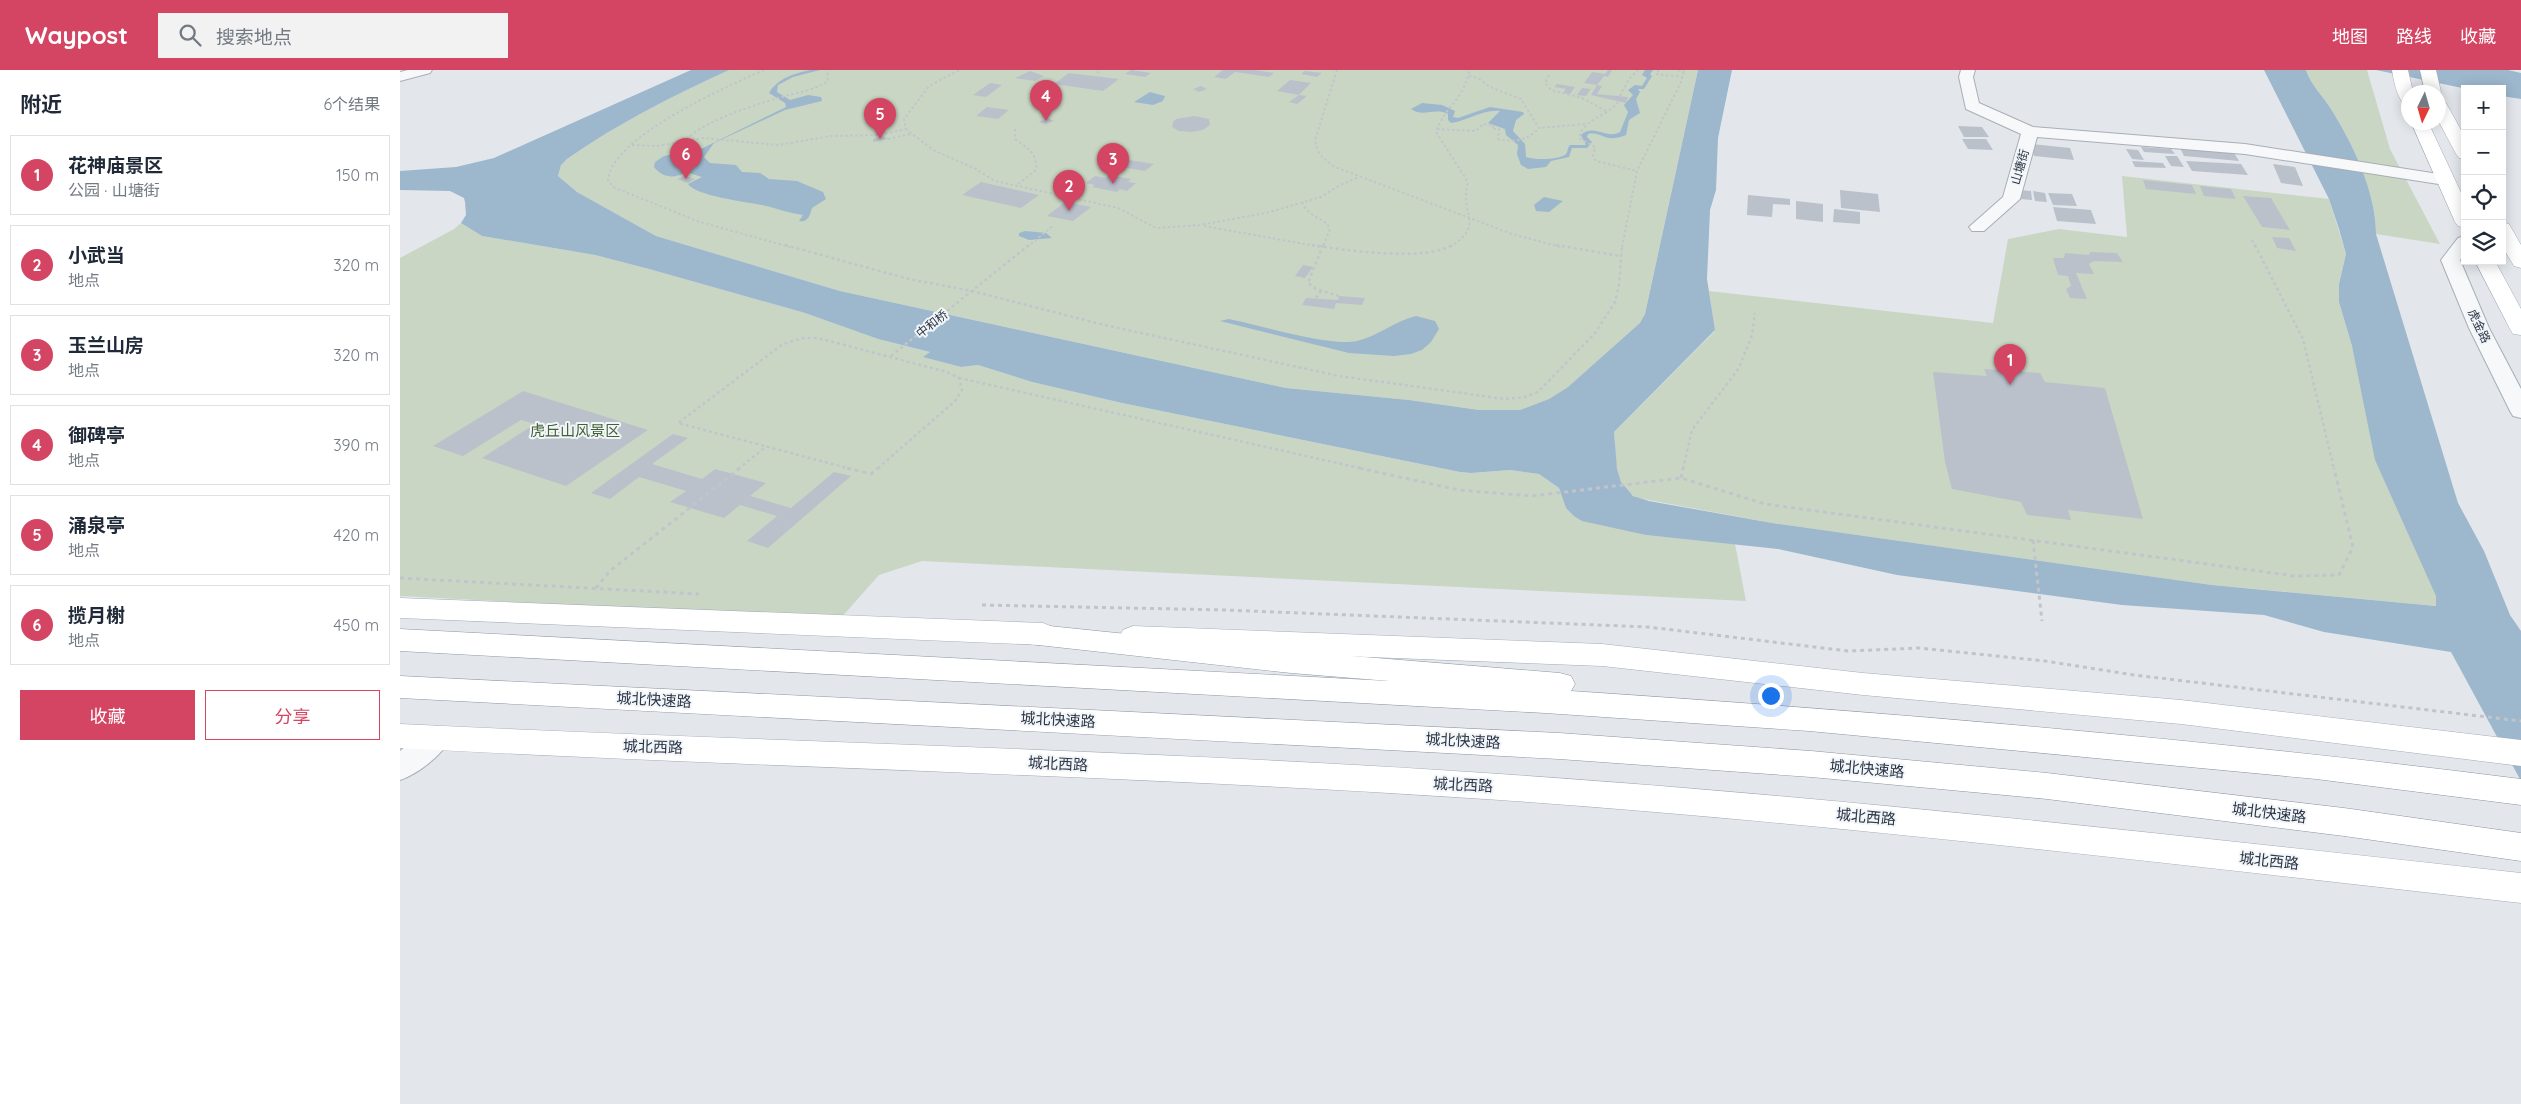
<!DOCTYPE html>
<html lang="zh">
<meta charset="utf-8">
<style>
:root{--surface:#fff;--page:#f2f2f3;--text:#1f2937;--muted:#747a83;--line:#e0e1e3;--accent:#d44563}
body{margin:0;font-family:Quicksand,"Noto Sans SC",sans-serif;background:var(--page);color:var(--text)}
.controls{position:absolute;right:15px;top:15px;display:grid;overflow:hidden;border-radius:0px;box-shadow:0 2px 12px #0003}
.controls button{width:45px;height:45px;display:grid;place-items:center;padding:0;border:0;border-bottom:1px solid var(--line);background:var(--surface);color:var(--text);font:25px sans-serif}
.compass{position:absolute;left:2001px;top:15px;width:45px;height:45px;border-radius:50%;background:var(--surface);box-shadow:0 2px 12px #0003;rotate:185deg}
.you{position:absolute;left:1370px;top:625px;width:18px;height:18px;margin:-12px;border:4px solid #fff;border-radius:50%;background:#1a73e8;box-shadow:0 0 0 8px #1a73e833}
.badge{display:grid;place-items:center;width:32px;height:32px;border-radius:50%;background:var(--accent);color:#fff;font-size:16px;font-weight:700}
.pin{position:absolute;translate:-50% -41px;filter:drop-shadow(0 1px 2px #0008)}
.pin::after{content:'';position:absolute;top:26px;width:18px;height:15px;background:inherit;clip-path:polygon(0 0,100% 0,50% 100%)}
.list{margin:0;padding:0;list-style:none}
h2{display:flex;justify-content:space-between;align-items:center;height:65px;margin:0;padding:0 20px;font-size:21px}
h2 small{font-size:16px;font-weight:400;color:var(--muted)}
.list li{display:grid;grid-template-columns:32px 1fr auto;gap:15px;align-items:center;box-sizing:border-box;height:80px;margin:0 10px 10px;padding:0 10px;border:1px solid var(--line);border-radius:0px}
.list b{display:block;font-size:19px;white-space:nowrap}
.list p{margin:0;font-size:16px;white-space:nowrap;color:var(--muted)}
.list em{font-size:16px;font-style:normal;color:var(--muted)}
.actions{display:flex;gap:10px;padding:15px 20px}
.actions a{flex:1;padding:11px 0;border:1px solid var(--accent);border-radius:0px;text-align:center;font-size:18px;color:var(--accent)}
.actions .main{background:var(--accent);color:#fff}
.icon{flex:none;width:28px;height:28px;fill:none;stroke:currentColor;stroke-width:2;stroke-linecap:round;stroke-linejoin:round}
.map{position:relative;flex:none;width:2121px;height:1034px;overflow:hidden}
header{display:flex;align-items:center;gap:30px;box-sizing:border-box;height:70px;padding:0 25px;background:var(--accent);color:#fff}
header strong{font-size:24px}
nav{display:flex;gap:28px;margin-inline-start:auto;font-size:18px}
.search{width:350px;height:45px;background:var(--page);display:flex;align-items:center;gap:12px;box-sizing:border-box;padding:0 18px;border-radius:0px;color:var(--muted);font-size:19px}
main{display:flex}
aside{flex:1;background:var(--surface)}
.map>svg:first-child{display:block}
.green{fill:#cad6c4}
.water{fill:#9db7cd}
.building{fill:#bac1ca}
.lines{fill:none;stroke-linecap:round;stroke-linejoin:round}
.minor-casing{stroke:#a8aeb7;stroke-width:2}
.major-casing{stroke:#a2acb8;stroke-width:1}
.highway-casing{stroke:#8a95a3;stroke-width:1}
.path-far2{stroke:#c1c5cb;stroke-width:2;stroke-dasharray:2.5 2.5;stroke-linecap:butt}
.path-far1{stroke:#c1c5cb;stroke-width:2.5;stroke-dasharray:3 3;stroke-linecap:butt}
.path{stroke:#c1c5cb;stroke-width:3;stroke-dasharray:4 4;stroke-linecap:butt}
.minor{fill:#f6f8fa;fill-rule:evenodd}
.major{fill:#fff;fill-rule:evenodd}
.highway{fill:#fff;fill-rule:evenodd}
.labels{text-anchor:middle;stroke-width:4;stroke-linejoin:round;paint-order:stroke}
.far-street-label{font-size:12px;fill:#2a3545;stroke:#f3f6f9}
.park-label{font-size:15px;fill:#416137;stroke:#f3f6f9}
.street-label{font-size:15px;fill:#2a3545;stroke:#f3f6f9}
</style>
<header>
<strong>Waypost</strong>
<div class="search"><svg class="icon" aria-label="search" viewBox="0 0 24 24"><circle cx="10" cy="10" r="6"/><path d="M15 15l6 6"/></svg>搜索地点</div>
<nav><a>地图</a><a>路线</a><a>收藏</a></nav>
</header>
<main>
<aside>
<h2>附近<small>6个结果</small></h2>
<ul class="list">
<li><span class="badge">1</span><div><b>花神庙景区</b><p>公园 · 山塘街</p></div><em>150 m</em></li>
<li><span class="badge">2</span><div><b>小武当</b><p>地点</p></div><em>320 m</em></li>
<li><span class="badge">3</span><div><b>玉兰山房</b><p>地点</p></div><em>320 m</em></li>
<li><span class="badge">4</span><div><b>御碑亭</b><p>地点</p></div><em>390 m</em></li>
<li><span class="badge">5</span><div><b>涌泉亭</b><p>地点</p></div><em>420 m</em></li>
<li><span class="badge">6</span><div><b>揽月榭</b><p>地点</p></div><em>450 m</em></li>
</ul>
<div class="actions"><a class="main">收藏</a><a>分享</a></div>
</aside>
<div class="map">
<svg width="2121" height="1034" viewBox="0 0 2121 1034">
<rect width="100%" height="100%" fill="#e3e7ec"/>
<!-- green -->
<path class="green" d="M329,0H1298L1245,244L1240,254L1168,317L1149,329L1120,340H1079L1009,330L886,318L440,221L256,166L177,122L158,106L161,94L167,89C218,53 273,26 329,0Z
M1906,0H1967L1990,79L2040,174L1976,164C1976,122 1953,74 1931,39C1922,25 1911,15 1906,0Z
M1722,106L1929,129L1946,184L1939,214V232L1952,276L2036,526L2037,536L1812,515L1372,453L1238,428C1212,417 1216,385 1214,362L1315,261L1309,221L1593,253L1608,169L1659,159L1727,167Z
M61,153L82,166L195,185L249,199L405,243L478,269L530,282L524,287L561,297L578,295L632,312L722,333L1060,402L1071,403L1110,400L1139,404L1159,418L1166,438L1246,465L1335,474L1346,531L522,491L479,505L440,549L0,526V188L54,159Z"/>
<!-- water -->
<path class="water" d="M291,0H329C273,26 218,53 167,89L161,95L158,106L177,122L256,166L440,221L886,318L1009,330L1079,340H1120L1149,329L1168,317L1240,253L1245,244L1298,0H1332L1318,68L1316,120L1310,140L1307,209L1315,260L1214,362L1217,399L1221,412L1233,426L1249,431L1372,453L1812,515L2036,536V526L1975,390L1952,276L1939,232V214L1946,184L1939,159L1929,129L1864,0H1906C1911,15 1922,25 1931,39C1953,74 1976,122 1976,164L2058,433L2084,481L2110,545L2121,561V711L2051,582L1924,562L1864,545L1722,535L1497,505L1378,479L1246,465L1182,451L1174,446L1166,438L1159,418L1139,404L1110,400L1071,403L1060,402L722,333L632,312L578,295L561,297L523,287L530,282L478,269L405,243L249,199L195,185L82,166L61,153L66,145L65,132L64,128L50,121L0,120V101L56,97L94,88Z
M410,0H420L393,7L378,15L377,22L390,30L408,25L421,27L422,31L385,40L314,73L304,87L310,93L336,95L342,102L360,103L369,109L397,111L423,122L426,129L412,138C410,145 408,153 399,151L403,145C388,143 376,138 362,135C347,132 296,126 288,114L302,107L286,102C274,109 263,108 254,97L255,92L264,86L303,78L386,37L385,33L369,23C378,8 393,4 410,0Z
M1245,0H1253L1250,4L1252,6L1244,19H1238L1240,22L1236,29L1240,43L1229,50L1226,65C1204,74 1203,61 1188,64L1187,67L1192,72L1187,78H1172L1169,87L1151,91L1146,97L1128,99L1121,95L1117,84L1118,75L1106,65L1105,59L1088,53L1100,41C1082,39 1068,51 1051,53L1048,50V44C1035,37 1023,48 1011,39L1022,33L1042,35L1055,41L1053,47L1058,48L1090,37L1123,42L1124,44L1116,50L1113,61L1125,74L1126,87C1135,90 1156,90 1165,85C1168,83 1167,78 1170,75H1186L1181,65C1194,53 1206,70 1220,62L1228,42L1224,35L1233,25L1228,20L1235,15L1242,16L1247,8L1242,5Z
M1976,0H2108L2121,3V29L2102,26V19H2067Z
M750,22L765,26L763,31L753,35L734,32Z
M1144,127L1163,131L1149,142L1136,141L1134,135Z
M625,161L646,163L652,168L629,170L619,166V163Z
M1016,246L1035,251L1039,259L1031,272L1022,280L1011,284L994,286L949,283L820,251L829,249C860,255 928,277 957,271C978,266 995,251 1016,246Z"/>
<!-- building -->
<path class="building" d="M731,0L751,3L745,7L725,4Z
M823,0H855L874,3L869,7L835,2L826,9L814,7Z
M1208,0H1212L1208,7L1204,6L1197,15L1202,16L1197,24L1228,27L1226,33L1191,25L1197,15L1184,13L1192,2L1205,4Z
M630,1L644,6L635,11L615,8Z
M905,1L922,3L917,7L901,4Z
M669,3L685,5L719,9L703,21L654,14Z
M890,10L911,13L899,25L877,21Z
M590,13L602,15L586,27L573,25Z
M1157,14L1175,17L1170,24L1163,23L1166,19L1154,17Z
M801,16L807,19L799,22L793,19Z
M1182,18L1191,19L1186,26L1177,25Z
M899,25L907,26L897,34L889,32Z
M587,37L609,40L598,49L576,46Z
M794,46L809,49L810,55L803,60L791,62L779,61L772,57L773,52L776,49Z
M647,48L654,51L645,54L639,52Z
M1558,56L1582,57L1589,67H1564Z
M482,66L488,69L473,72V69Z
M1562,69H1586L1593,80L1568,79Z
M1631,74L1670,78L1674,90L1634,86Z
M1779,76L1833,81L1839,91L1784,86Z
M1741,77L1771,79L1775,84L1744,82Z
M1726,79L1738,80L1744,90L1732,89Z
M1765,86H1777L1784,97L1771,96Z
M729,90L754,94L745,101L721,97Z
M1732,91L1763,93L1766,98L1735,97Z
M1786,91L1841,94L1848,105L1792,101Z
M1873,94L1895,97L1903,116L1881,113Z
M708,105L731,109L728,112L736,113L727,121L720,119L717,122L692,117L695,115L686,113L695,106L706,108Z
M285,106L295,109L288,113L277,109Z
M1743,110L1792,115L1796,124L1746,119Z
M581,112L639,125L621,138L562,125Z
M1800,116L1831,119L1836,129L1804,126Z
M1440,120L1478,124L1480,142L1441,138Z
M1619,120L1631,121L1632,130L1620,129Z
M1633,121L1645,123L1647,132L1635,131Z
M1648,123L1672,124L1677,136L1653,135Z
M1348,125L1390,129V135L1373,134L1372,147L1347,145Z
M1843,126L1871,128L1890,160L1862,157Z
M1396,131L1423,134V152L1396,149Z
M665,132L691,137L673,151L647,146Z
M1653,137L1691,140L1696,154L1657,151Z
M1434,139L1460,142V154L1433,152Z
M1872,167L1889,168L1896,181L1877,178Z
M1690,182L1717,183L1723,192L1694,191L1689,194L1694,204L1676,203L1687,229L1670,228L1666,219L1671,216L1668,206L1658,205L1653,188H1664L1665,183L1689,185Z
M903,195L913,197L905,208L895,206Z
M939,226L965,228L962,235L936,233L934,239L902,235L906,228L938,230Z
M1584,299L1640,303L1645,312L1705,318L1743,449L1668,440L1671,450L1627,445L1621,432L1552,419L1545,392L1533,302L1587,306Z
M123,321L248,360L166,416L82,388L135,354L121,350L63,386L33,376Z
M273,364L288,368L252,394L302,409L315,399L366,413L350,426L391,438L434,402L451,406L368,478L347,471L377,446L340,435L324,448L270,432L286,421L239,407L210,429L191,423Z"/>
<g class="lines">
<!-- minor casing -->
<g class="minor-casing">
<path id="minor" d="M8,0H32L30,3L0,11V2Z
M1561,0H1575L1573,7L1579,33L1633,57L1845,74L2045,105L2051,106L2054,110L2051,114L2045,115L1845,84L1637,67L1620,129L1584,161H1572L1569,157L1603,127L1621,64L1566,39L1559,7Z
M2065,166V184L2060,190L2089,258L2121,319V348L2113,346L2110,341L2069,258L2041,190L2058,168Z
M36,656L46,660L51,668C42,685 18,704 0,710V681L26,660Z"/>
</g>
<!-- major casing -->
<g class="major-casing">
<path id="major" d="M1992,0H2008L2013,22H2008V34L2002,32C1996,22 1994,12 1992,0Z
M2020,0H2036L2041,22L2039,25L2038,22H2025Z
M2038,28L2046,33L2065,67V89L2059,88L2056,84L2038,50Z
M2011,52H2028L2065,131V158L2058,156L2055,152Z
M2102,152L2109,154L2121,175V198L2114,196L2102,176Z
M2075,191H2095L2121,239V265L2113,264L2110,259Z
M0,528L643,553L653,557L657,564L653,571L643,575L0,548Z
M733,556L1202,574L1463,603L1781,630L2121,670V696L1781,654L1463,625L1202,596L733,578L723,574L719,567L723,560Z
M0,654C366,672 734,679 1100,704C1441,727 1781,766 2121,803V833C1781,795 1441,754 1100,730C734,705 367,698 0,678Z"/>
</g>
<!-- highway casing -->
<g class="highway-casing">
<path id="highway" d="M620,553L891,581L1160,603L1171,606L1175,614L1171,621C1488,642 1805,669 2121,709V735L1916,709L1409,661L1145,643L0,581V559L989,611L891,603L620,573L610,570L606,563L610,556Z
M0,606L1159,663L1411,681L1647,703L1944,738L2121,763V791L1944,766L1647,729L1411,707L1159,689L0,628Z"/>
</g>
<!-- path-far2 -->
<path class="path-far2" d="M364,0C328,16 209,68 208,111L215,118L300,152L390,177
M559,0L529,16L504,49L506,59L533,80L576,99L595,111L718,138L756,158L800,155L866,143L921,127L940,115L959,107
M937,0L915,70C916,84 924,89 935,97L1112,164L1161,177
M1259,0L1256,4L1282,7
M1278,0L1284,1
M697,3L701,0
M1149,5L1145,13L1151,20L1182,28L1208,42
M1069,6L1078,8L1090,17L1121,29L1139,58L1186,54
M1220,26L1229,9L1238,0
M1218,32C1207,47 1184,48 1179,68L1195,77L1193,86L1196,91L1237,101
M615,59V69C628,79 637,82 636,100L617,115
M1037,59L1076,61L1083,54L1094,56L1092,59H1099L1098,69C1114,73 1128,70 1139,58
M286,69C313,47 352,36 385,26C400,22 415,20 428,11L427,0
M488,69L511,64
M232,75L257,76L303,68L378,75L431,66L478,65L506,59
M902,132C910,150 923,145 930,159L923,177
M804,156L921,177
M1852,170L1855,177
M627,177L653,156
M1050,177C1086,154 1059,145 1068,112L1036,62C1044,37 1066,28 1069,0
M1222,177L1237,101L1281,12L1284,0"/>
<!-- path-far1 -->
<path class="path-far1" d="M385,175L509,209L572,221L700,254L939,306L1105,329L1125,327L1138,322L1195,263L1215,232L1219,215L1222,175
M912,175C943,180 1025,192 1052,175
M923,175L908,213L916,219L939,226
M1156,175L1220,186
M1855,175L1903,269L1934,399
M916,228L921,221
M491,286L629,175
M559,308L964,399
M338,399L367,376
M451,399L278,353L383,274L403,268H418L547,302L559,308L562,320L555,331L477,399
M1283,399L1292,360L1339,298L1352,265L1355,243"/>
<!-- path -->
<path class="path" d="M447,398L471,404L478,398
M959,398L1059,420L1132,426L1281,408L1365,434L1895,506L1939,505L1953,477L1934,398
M1281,408L1283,398
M1633,470L1642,551
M0,508L299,524
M196,518L210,501L340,398
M582,535L825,540L1248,557L1448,581L1519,578L1645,591L1734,605L2121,651"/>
<!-- minor -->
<use href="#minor" class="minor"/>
<!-- major -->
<use href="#major" class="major"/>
<!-- highway -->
<use href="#highway" class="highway"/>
</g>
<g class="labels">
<!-- far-street labels -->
<g class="far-street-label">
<text transform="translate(1620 97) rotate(-74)" y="4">山塘街</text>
<text transform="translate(532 254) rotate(-38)" y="4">中和桥</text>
<text transform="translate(2079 256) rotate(65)" y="4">虎金路</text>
</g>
<!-- park labels -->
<g class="park-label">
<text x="175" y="366">虎丘山风景区</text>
</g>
<!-- street labels -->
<g class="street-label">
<text transform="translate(254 630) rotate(3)" y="5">城北快速路</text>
<text transform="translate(658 650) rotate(3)" y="5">城北快速路</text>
<text transform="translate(1063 671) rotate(3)" y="5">城北快速路</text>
<text transform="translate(253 677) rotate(2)" y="5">城北西路</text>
<text transform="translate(658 694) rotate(3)" y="5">城北西路</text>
<text transform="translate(1467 699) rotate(5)" y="5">城北快速路</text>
<text transform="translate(1063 715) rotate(3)" y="5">城北西路</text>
<text transform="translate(1869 743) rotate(7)" y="5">城北快速路</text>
<text transform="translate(1466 747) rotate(5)" y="5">城北西路</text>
<text transform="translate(1869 791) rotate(6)" y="5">城北西路</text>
</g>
</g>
</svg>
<div class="controls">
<button>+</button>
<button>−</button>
<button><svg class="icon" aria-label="locate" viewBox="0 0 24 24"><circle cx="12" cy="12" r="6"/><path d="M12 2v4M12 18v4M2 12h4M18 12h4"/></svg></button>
<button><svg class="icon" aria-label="layers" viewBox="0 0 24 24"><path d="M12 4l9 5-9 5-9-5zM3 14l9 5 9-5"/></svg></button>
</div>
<svg class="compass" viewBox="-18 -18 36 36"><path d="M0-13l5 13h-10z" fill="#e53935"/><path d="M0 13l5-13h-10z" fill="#747a83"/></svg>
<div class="you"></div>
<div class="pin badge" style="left:1610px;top:315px">1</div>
<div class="pin badge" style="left:669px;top:141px">2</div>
<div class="pin badge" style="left:713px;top:114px">3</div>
<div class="pin badge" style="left:646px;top:51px">4</div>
<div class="pin badge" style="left:480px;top:69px">5</div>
<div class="pin badge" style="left:286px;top:109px">6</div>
</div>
</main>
